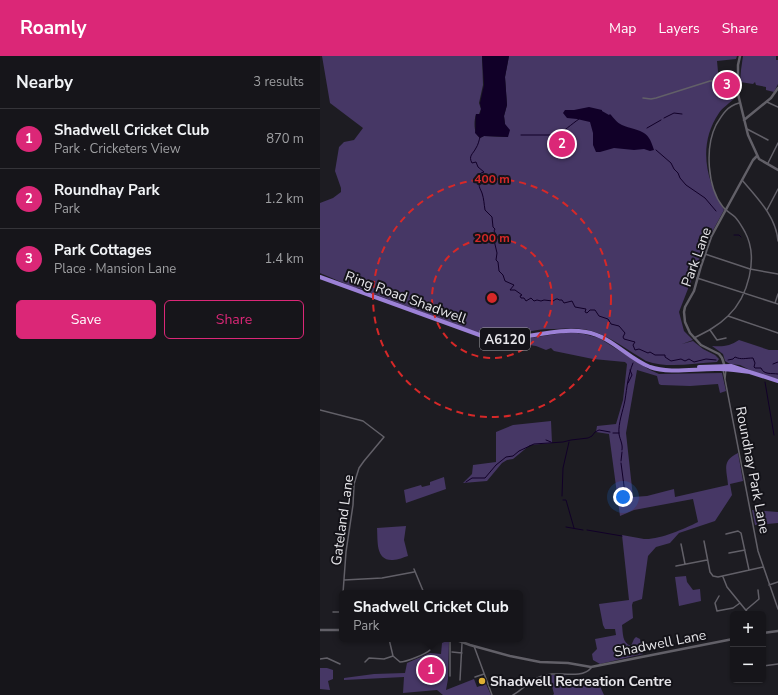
<!DOCTYPE html>
<meta charset="utf-8">
<style>
:root{--surface:#16151a;--page:#232227;--text:#f1f3f6;--muted:#9e9fa2;--line:#353439;--accent:#db2777}
body{margin:0;font-family:"Nunito Sans",sans-serif;background:var(--page);color:var(--text)}
.controls{position:absolute;right:12px;bottom:12px;display:grid;overflow:hidden;border-radius:6px;box-shadow:0 1px 3px #0004}
.controls button{width:36px;height:36px;display:grid;place-items:center;padding:0;border:0;border-bottom:1px solid var(--line);background:var(--surface);color:var(--text);font:20px sans-serif}
.you{position:absolute;left:303px;top:441px;width:14px;height:14px;margin:-10px;border:3px solid #fff;border-radius:50%;background:#1a73e8;box-shadow:0 0 0 6px #1a73e833}
.badge{display:grid;place-items:center;width:26px;height:26px;border-radius:50%;background:var(--accent);color:#fff;font-size:13px;font-weight:700}
.pin{position:absolute;translate:-50% -50%;border:2px solid #fff;box-shadow:0 1px 4px #0006}
.popup{position:absolute;left:19px;top:534px;width:184px;height:52px;box-sizing:border-box;display:grid;place-content:center;border-radius:6px;background:var(--surface);filter:drop-shadow(0 1px 3px #0005);font-size:13px;white-space:nowrap;color:var(--muted)}
.popup b{font-size:15px;color:var(--text)}
.popup::after{content:'';position:absolute;left:50%;top:100%;margin-left:-8px;border:8px solid transparent;border-top-color:var(--surface)}
.list{margin:0;padding:0;list-style:none}
h2{display:flex;justify-content:space-between;align-items:center;height:52px;margin:0;padding:0 16px;font-size:17px}
h2 small{font-size:13px;font-weight:400;color:var(--muted)}
.list li{display:grid;grid-template-columns:26px 1fr auto;gap:12px;align-items:center;box-sizing:border-box;height:60px;padding:0 16px;border-top:1px solid var(--line)}
.list b{display:block;font-size:15px;white-space:nowrap}
.list p{margin:0;font-size:13px;white-space:nowrap;color:var(--muted)}
.list em{font-size:13px;font-style:normal;color:var(--muted)}
.actions{display:flex;gap:8px;padding:12px 16px}
.actions a{flex:1;padding:9px 0;border:1px solid var(--accent);border-radius:6px;text-align:center;font-size:14px;color:var(--accent)}
.actions .main{background:var(--accent);color:#fff}
.map{position:relative;flex:none;width:458px;height:639px;overflow:hidden}
header{display:flex;align-items:center;gap:24px;box-sizing:border-box;height:56px;padding:0 20px;background:var(--accent);color:#fff}
header strong{font-size:19px}
nav{display:flex;gap:22px;margin-inline-start:auto;font-size:14px}
main{display:flex}
aside{flex:1;background:var(--surface)}
.map>svg:first-child{display:block}
.green{fill:#463765}
.water{fill:#110028}
.lines{fill:none;stroke-linecap:round;stroke-linejoin:round}
.stream{stroke:#110028;stroke-width:1}
.street{stroke:#626068;stroke-width:1.5}
.secondary{stroke:#626068;stroke-width:2.5}
.highway{stroke:#9c81d6;stroke-width:4}
.ring{fill:none;stroke:#d62828;stroke-width:2;stroke-dasharray:7 5}
.poi-dot{fill:#dfb033;stroke:#141319;stroke-width:1.5}
.labels{text-anchor:middle;stroke-width:4;stroke-linejoin:round;paint-order:stroke}
.shield{fill:#141319;stroke:#a7a6ab;stroke-width:1}
.shield-label{font-size:13px;font-weight:bold;fill:#e6e5e9}
.street-label{font-size:14px;fill:#e6e5e9;stroke:#141319}
.poi-label{font-size:14px;font-weight:bold;fill:#e6e5e9;stroke:#141319;text-anchor:start}
.centre{fill:#d62828;stroke:#141319;stroke-width:2}
.ring-label{font-size:12px;text-anchor:middle;font-weight:bold;fill:#d62828;stroke:#141319;stroke-width:4;stroke-linejoin:round;paint-order:stroke}
</style>
<header>
<strong>Roamly</strong>
<nav><a>Map</a><a>Layers</a><a>Share</a></nav>
</header>
<main>
<aside>
<h2>Nearby<small>3 results</small></h2>
<ul class="list">
<li><span class="badge">1</span><div><b>Shadwell Cricket Club</b><p>Park · Cricketers View</p></div><em>870 m</em></li>
<li><span class="badge">2</span><div><b>Roundhay Park</b><p>Park</p></div><em>1.2 km</em></li>
<li><span class="badge">3</span><div><b>Park Cottages</b><p>Place · Mansion Lane</p></div><em>1.4 km</em></li>
</ul>
<div class="actions"><a class="main">Save</a><a>Share</a></div>
</aside>
<div class="map">
<svg width="458" height="639" viewBox="0 0 458 639">
<rect width="100%" height="100%" fill="#1d1c22"/>
<!-- green -->
<path class="green" d="M2,0H162L163,29L159,47L161,53L159,58H156C154,65 153,77 160,82L164,80L188,81L185,68L184,60L187,49L185,21L189,0H417L416,3L397,5L399,26L414,25L415,42C410,47 403,51 399,57C378,88 385,123 404,154L385,189L359,256L364,275L373,284L362,288L373,285L383,293L395,299L399,303L397,306C373,307 349,313 326,305C309,295 291,281 272,275C259,271 243,273 229,273C215,273 201,279 187,278L183,281L166,280L38,232H35L0,217V147L13,142L21,136V132L15,115L19,91L24,86L34,84L43,72L10,47Z
M423,0H456V4H458V28L454,36L446,34V31L436,29L435,26L433,28L420,26L421,14Z
M250,276L264,278L279,282L330,314L339,318L402,317L406,335L400,337L398,328L370,330L341,329L339,328L337,320L317,314L306,377L313,441L327,440L354,433L355,441L408,429C407,414 401,405 418,397L423,425L410,428L412,439L395,465L359,477L350,487L336,491L328,500L322,543L313,546L312,549L313,562L302,569C303,577 302,587 311,590L314,583L316,581L320,583L323,598L280,608L273,604L272,598L277,593L275,583L296,579L295,573H285L283,569L279,548L309,544L302,479C309,480 317,482 324,483C339,484 364,473 378,466L373,443L314,454L300,460L289,378L276,376L277,370L296,368L303,344L307,308L305,306L273,303L234,295L231,292L226,294L216,290L189,286V285Z
M419,284L449,294H458V323L438,318L420,309L410,308L405,305L403,298L392,290C403,291 410,290 419,284Z
M231,365L232,387L210,389L193,403L187,404L182,407L167,425L143,427L152,418L153,409L176,406V376L193,369Z
M124,421L126,433L86,447L84,434L101,429L102,431L110,429V426Z
M432,454L458,456V467L435,469Z
M86,470L84,484L88,500C84,501 78,504 73,504C55,505 58,484 57,472Z
M366,520L367,526L373,534L380,533L381,545L359,550L355,521Z
M129,584L128,623L126,634L154,623L157,631L166,628L171,639H123L117,634L83,637L84,621L24,624V622L54,618L85,617L87,607L110,597L121,598L122,587Z
M0,612H7L13,614V623L8,625L10,634L0,633Z
M229,619H245L247,630L265,629L278,626L284,639H233L234,638Z"/>
<!-- water -->
<path class="water" d="M162,0H189L185,21L187,49L184,60L185,68L190,74L188,81L164,80L160,82L155,77C156,70 155,65 156,58H160L161,53L160,47L164,29Z
M269,51L282,54V55L289,59L290,58C294,62 297,67 302,69C319,76 328,72 334,94L330,95L324,93L314,94L294,92L280,96H276L273,89V77L270,66L257,63L247,62L243,57L245,54H254Z"/>
<g class="lines">
<!-- stream -->
<path class="stream" d="M344,62L354,57L362,58
M327,72L341,64
M201,79H236C242,77 253,67 259,63
M160,81C159,85 158,89 156,92C153,98 148,100 152,107L156,106L158,111L164,116L161,117L157,121L161,124L162,127L159,128C159,132 161,134 162,137C164,143 164,148 165,154L172,161L173,171L175,173L174,175L178,182L174,184L177,197L176,204L178,206L179,215L183,219L185,225L194,229L190,234H195L202,239L200,240L201,242H204L206,245L211,242L214,245L217,244L221,245L224,244L233,245L236,243H238L239,244H242L244,247L252,245L255,251L266,253L265,256L267,257L270,254H275L279,260L288,263L291,268L299,270L305,277L303,281L304,283L315,286L313,289L315,294L319,293L328,297L330,296L335,299H345V301L351,305L361,303L365,305L369,303L374,306L386,303L396,304
M336,94L351,107L354,113L358,117L360,122L366,129L385,142L396,155
M414,179H419L421,181
M408,304L413,303L415,301C421,304 426,302 433,302L435,307L434,311L435,312H441C444,319 451,317 458,318
M453,308L458,306
M445,326L454,379
M308,327L312,319L310,314
M293,377H299
M226,384L231,386
M302,394C303,388 300,384 299,378C298,367 303,355 305,344C307,331 308,319 313,307
M301,405L302,396
M301,407L306,445
M146,426L152,422H165L176,409L186,401L193,400L199,395L214,388L243,386L251,384L268,382L272,380L275,376L279,374L290,376
M242,440L243,412L249,386
M243,444H246L254,472
M246,471L263,474
M267,474L302,480"/>
<!-- street -->
<path class="street" d="M323,42L331,43L336,42L390,25L417,22
M447,46L458,51
M427,73L448,84
M448,107L458,87
M422,124C437,142 456,160 458,185
M447,154L458,133
M385,198L430,213L458,218
M377,222L458,248
M455,247L458,238
M408,260L458,277
M390,274L397,284L406,282
M374,282C386,276 398,270 408,260C428,241 439,202 425,176C422,171 419,165 415,161C411,157 406,155 403,151C387,131 385,91 396,69C402,59 407,50 419,47
M403,313L438,495L458,553
M405,323L406,313
M0,354L43,365L64,381L44,405L39,412L34,428L33,449L26,496L23,537
M406,478L418,475L421,477L429,514
M384,485L390,516L393,520L398,521L443,511
M361,488L365,508
M409,497L425,494
M356,510L387,504
M94,513L104,537
M403,521L407,531L429,558
M24,524L62,522L94,516
M449,529L458,526
M399,540L395,547L397,555L413,552L420,547
M426,554L439,543L438,534
M13,556H22
M69,583L73,600L80,606C86,606 106,598 110,594
M154,590L172,639
M132,596L142,597
M0,603L7,602L20,608
M45,606L49,602L64,603L73,600
M443,610L458,608
M130,620V586L131,583
M155,621L164,618
M140,624L142,587
M193,639C208,630 212,620 232,618C243,617 263,622 271,612"/>
<!-- secondary -->
<path class="secondary" d="M420,0L418,9V38L428,79L439,103L458,114
M424,64L451,42L458,32
M405,311L402,302L399,298L381,289L370,277L365,266L364,256L365,251L374,235L381,210L391,181L433,104L437,100
M0,574H22
M443,577L458,575
M134,583L150,589L190,600L220,606L248,607L271,611L413,583"/>
<!-- highway -->
<path class="highway" d="M0,221L165,281C198,288 232,270 266,276C291,280 307,302 330,311C350,318 378,312 400,313C410,313 420,315 430,316
M379,311L411,310L458,325"/>
</g>
<!-- distance rings -->
<g class="ring">
<circle cx="172" cy="242" r="60"/>
<circle cx="172" cy="242" r="119"/>
</g>
<!-- markers -->
<circle class="poi-dot" cx="162" cy="625" r="4"/>
<g class="labels">
<!-- shield labels -->
<rect class="shield" x="160" y="272" width="50" height="22" rx="3"/>
<g class="shield-label">
<text x="185" y="288">A6120</text>
</g>
<!-- street labels -->
<g class="street-label">
<text transform="translate(376 201) rotate(-70)" y="5">Park Lane</text>
<text transform="translate(86 241) rotate(20)" y="5">Ring Road Shadwell</text>
<text transform="translate(433 414) rotate(79)" y="5">Roundhay Park Lane</text>
<text transform="translate(22 464) rotate(-82)" y="5">Gateland Lane</text>
<text transform="translate(340 587) rotate(-11)" y="5">Shadwell Lane</text>
</g>
<!-- poi labels -->
<g class="poi-label">
<text x="170" y="630">Shadwell Recreation Centre</text>
</g>
</g>
<circle cx="172" cy="242" r="6" class="centre"/>
<g class="ring-label">
<text x="172" y="127">400 m</text>
<text x="172" y="186">200 m</text>
</g>
</svg>
<div class="controls">
<button>+</button>
<button>−</button>
</div>
<div class="you"></div>
<div class="pin badge" style="left:111px;top:614px">1</div>
<div class="popup"><b>Shadwell Cricket Club</b>Park</div>
<div class="pin badge" style="left:242px;top:88px">2</div>
<div class="pin badge" style="left:407px;top:29px">3</div>
</div>
</main>
